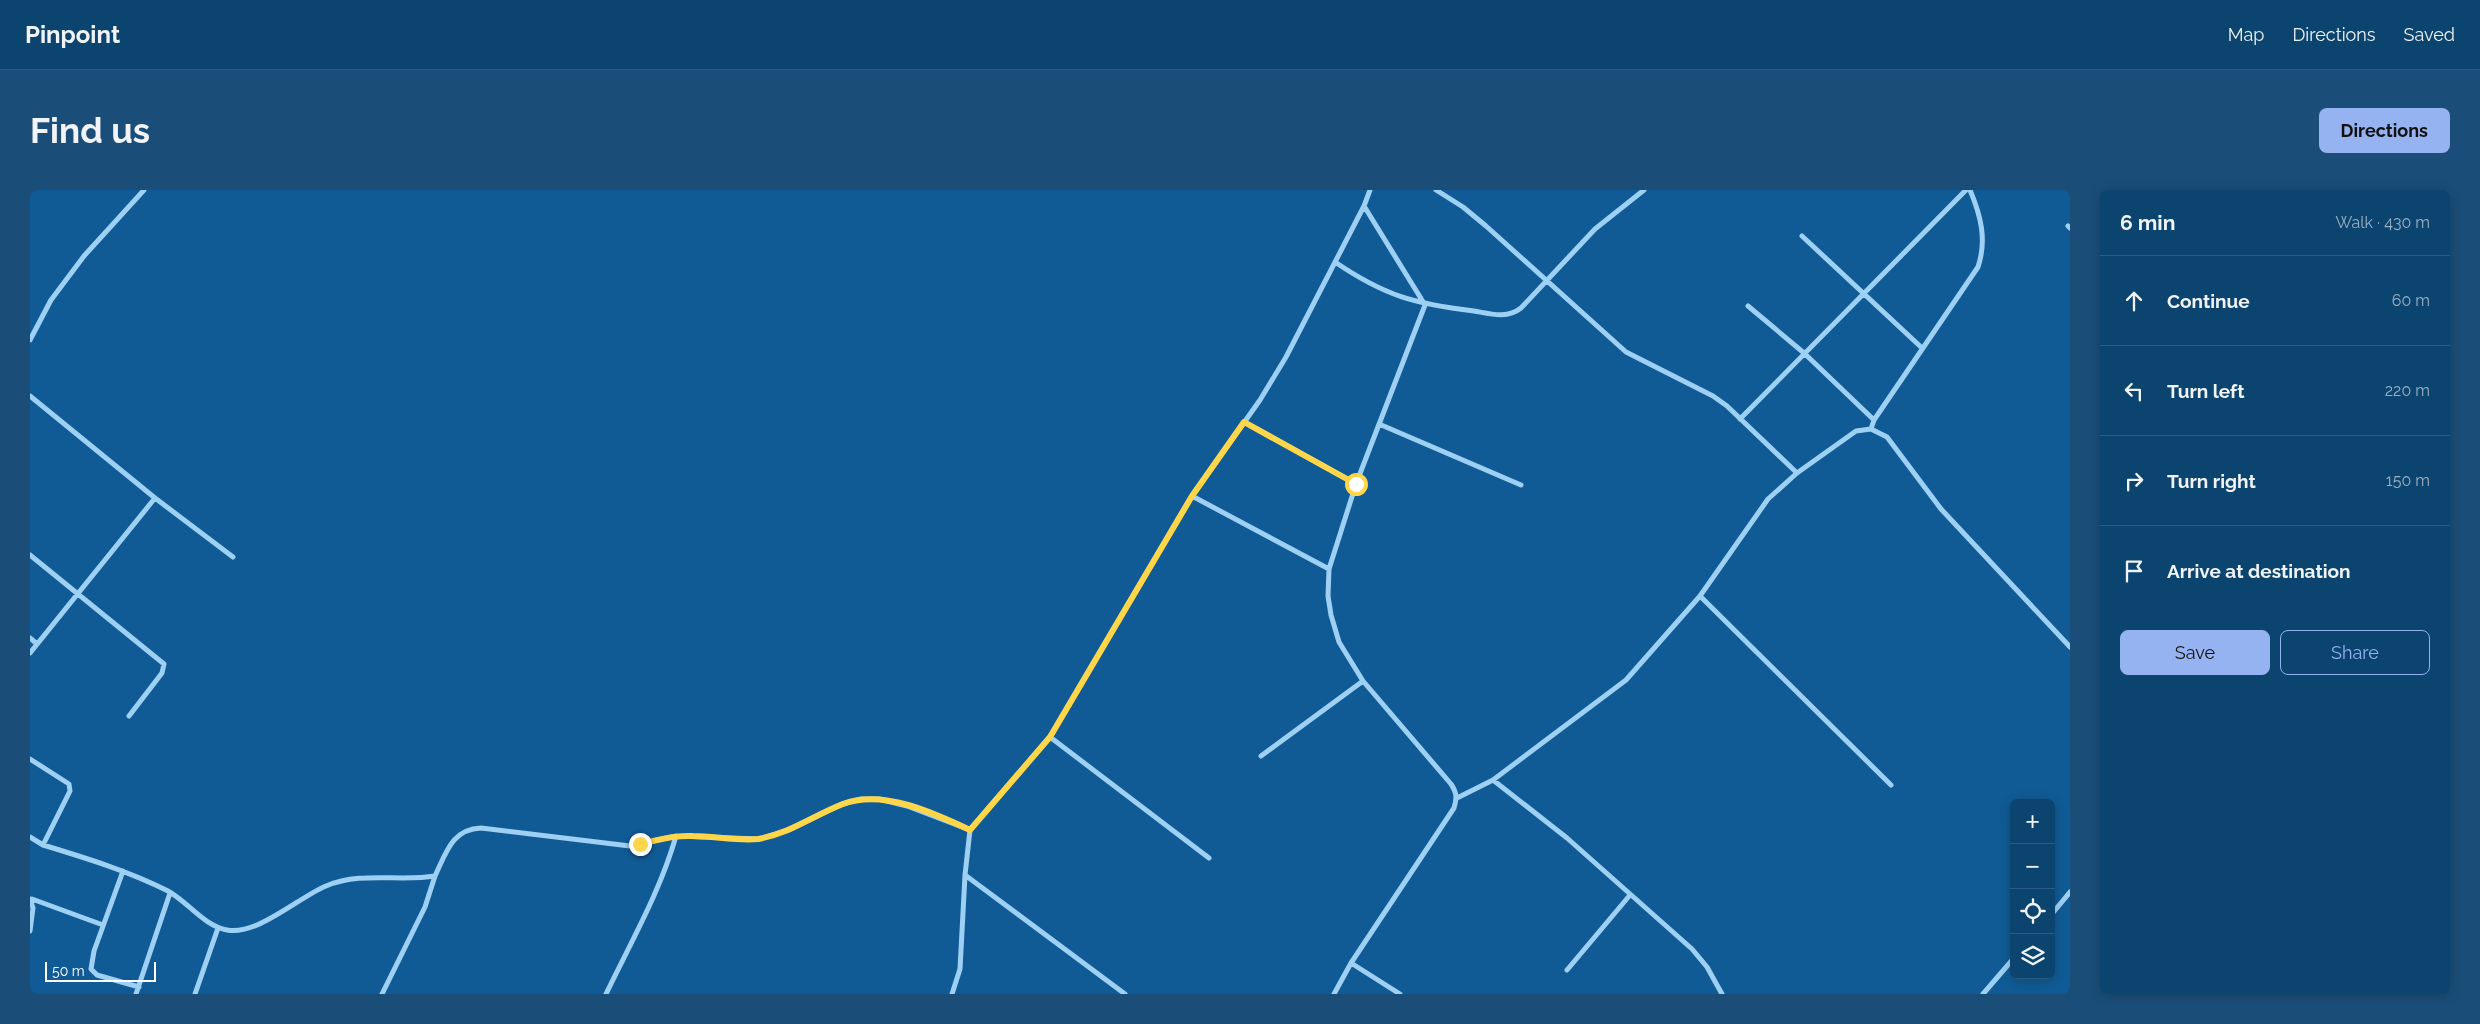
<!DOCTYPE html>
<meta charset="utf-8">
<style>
:root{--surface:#0c4470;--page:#1a4e78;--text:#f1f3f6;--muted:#9ab0c3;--line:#2c5c83;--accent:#95b2f1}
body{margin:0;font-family:Raleway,sans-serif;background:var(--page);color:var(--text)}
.controls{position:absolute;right:15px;bottom:15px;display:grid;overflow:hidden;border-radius:8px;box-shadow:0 2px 12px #0003}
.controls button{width:45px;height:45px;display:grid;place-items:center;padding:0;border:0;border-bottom:1px solid var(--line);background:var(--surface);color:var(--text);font:25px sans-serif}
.scale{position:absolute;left:15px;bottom:12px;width:111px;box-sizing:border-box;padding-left:5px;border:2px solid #fff;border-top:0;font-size:14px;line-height:18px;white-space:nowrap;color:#fff;-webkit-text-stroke:4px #105b95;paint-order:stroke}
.stop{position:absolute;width:15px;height:15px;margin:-11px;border:4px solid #ffd54a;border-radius:50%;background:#fff}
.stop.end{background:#ffd54a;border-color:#fff;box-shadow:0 1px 5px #0008}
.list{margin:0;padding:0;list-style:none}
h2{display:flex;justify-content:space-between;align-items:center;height:65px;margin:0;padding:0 20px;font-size:21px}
h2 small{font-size:16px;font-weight:400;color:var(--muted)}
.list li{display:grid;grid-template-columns:32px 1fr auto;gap:15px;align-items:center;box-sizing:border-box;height:90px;padding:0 20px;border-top:1px solid var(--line)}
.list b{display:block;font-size:19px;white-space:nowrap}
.list em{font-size:16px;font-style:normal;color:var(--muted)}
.actions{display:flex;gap:10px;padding:15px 20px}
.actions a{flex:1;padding:11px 0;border:1px solid var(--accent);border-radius:8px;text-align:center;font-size:18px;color:var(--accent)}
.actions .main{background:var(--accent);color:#111}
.icon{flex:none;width:28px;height:28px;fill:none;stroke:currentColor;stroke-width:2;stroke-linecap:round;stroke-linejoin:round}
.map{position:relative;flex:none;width:2040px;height:804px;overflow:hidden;border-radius:8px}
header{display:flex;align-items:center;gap:30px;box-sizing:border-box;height:70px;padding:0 25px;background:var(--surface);border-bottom:1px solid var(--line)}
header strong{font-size:24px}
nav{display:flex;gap:28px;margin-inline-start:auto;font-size:18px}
.intro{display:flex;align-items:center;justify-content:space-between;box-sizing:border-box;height:120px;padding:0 30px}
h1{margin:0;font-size:35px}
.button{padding:12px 22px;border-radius:8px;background:var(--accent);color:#111;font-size:18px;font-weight:700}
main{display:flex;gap:30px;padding:0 30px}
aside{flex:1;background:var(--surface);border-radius:8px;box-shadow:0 2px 12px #0003}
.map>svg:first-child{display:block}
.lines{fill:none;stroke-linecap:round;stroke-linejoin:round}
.street{stroke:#9ed0f4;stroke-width:5}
.route{stroke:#ffd54a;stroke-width:6}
</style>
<header>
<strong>Pinpoint</strong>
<nav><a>Map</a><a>Directions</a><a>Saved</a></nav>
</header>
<div class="intro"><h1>Find us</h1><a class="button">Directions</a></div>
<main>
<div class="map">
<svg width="2040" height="804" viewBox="0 0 2040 804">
<rect width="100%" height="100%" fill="#105b95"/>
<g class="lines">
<!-- street -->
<path class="street" d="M1406,0L1433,17L1456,36L1596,162L1683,206L1697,216L1767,283
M2038,36L2040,38
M1772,46L1892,158
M1305,72C1355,106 1385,114 1444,121C1461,124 1477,129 1491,118L1565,39L1614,0
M1718,116L1774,163L1844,230
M0,150L21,110L54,66L114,0
M0,206L125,308L203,367
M1710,229L1936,0
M1214,232L1326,294
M1349,234L1491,295
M1841,239L1844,230L1948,77C1957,50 1951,26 1940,0
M1162,306L1299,379
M0,365L134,474L132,483L99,526
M1670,406L1861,595
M0,448L7,454
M0,463L125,308
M1020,547L1179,668
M1231,566L1333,491
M0,569L39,594L40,601L13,655
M1463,590L1537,648L1662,759L1677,777L1692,804
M1427,608L1463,590L1596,490L1670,406L1738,309L1767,283L1826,241L1841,239L1857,247L1911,319L2040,457
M940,640L1020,547L1162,306L1230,210L1256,167L1334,16
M0,647L13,655C56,668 98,681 138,701C158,712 174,736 197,740C227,746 269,707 296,696C332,681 369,692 405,686C416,663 422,639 451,638L600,656L646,646L729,649L759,640L812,614L831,609H849L877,616L940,640L935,685L930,779L922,804
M93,681L64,761L61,779L67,785L109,797
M935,685L1095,804
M2,709L73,735
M2021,725L2040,702
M0,741L3,718L0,709
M1321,773L1370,804
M1537,780L1600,705
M106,804L140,703
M165,804L188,738
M352,804L395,717L405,686
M576,804C601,752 630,702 646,646
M1304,804L1321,773L1424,618C1427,608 1427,603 1421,594L1333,491L1309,452L1301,425L1298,406L1299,379L1326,294L1395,115L1334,16L1340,0
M1953,804L1984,768"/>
</g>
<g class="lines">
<!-- route -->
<path class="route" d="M610,654C628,650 645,645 663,646C684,646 707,651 728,649C759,644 784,625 813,614C853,599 904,623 940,640L1020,547L1162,306L1214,232L1326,294"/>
</g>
</svg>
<div class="controls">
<button>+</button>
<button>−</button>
<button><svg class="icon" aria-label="locate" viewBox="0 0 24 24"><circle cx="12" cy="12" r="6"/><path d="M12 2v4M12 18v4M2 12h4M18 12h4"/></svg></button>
<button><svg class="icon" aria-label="layers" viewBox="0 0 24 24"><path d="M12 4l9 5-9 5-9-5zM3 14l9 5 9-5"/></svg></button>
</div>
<div class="scale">50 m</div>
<div class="stop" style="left:1326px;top:294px"></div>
<div class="stop end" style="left:610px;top:654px"></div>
</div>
<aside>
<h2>6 min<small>Walk · 430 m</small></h2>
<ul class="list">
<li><svg class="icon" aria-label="ahead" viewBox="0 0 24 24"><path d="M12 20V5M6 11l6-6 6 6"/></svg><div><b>Continue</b></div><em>60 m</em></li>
<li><svg class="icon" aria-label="left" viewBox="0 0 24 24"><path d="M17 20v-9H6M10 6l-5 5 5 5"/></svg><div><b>Turn left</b></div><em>220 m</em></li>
<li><svg class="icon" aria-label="right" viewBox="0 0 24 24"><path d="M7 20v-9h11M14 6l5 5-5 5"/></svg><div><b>Turn right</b></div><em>150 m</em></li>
<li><svg class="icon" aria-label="arrive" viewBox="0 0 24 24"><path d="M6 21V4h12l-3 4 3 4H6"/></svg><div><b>Arrive at destination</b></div></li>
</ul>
<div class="actions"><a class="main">Save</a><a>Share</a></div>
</aside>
</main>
